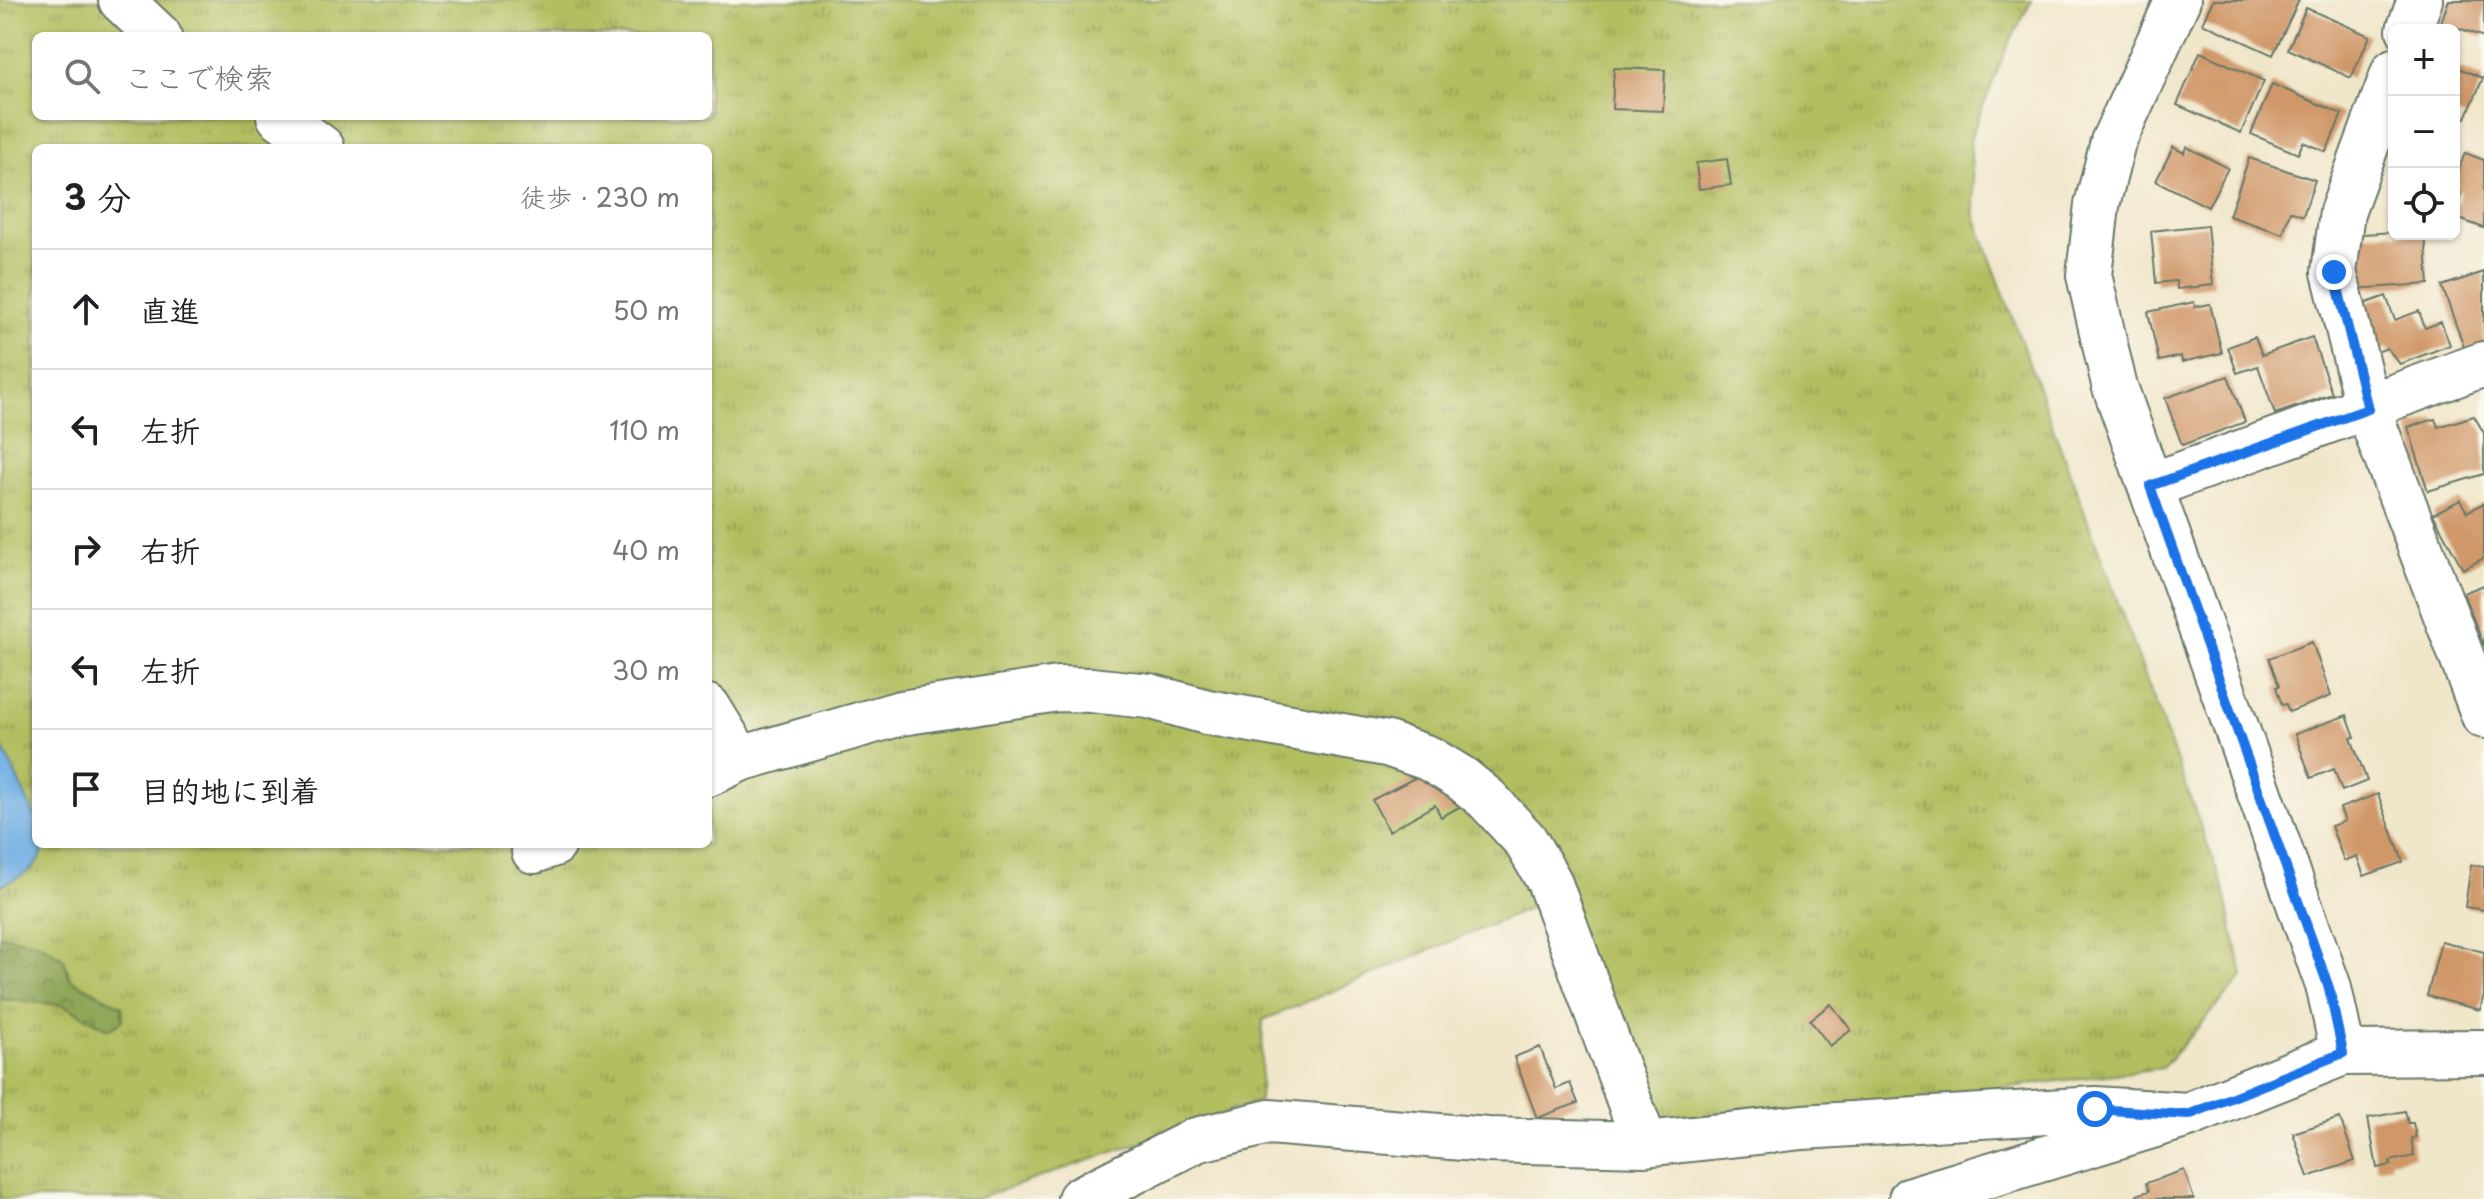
<!DOCTYPE html>
<html lang="ja">
<meta charset="utf-8">
<style>
:root{--surface:#fff;--page:#f6f6f6;--text:#202124;--muted:#757577;--line:#e0e0e0}
body{margin:0;font-family:"Playpen Sans","Klee One",sans-serif;background:var(--page);color:var(--text)}
.controls{position:absolute;right:24px;top:24px;display:grid;overflow:hidden;border-radius:12px;box-shadow:0 2px 6px #0004}
.controls button{width:72px;height:72px;display:grid;place-items:center;padding:0;border:0;border-bottom:2px solid var(--line);background:var(--surface);color:var(--text);font:40px sans-serif}
.stop{position:absolute;width:24px;height:24px;margin:-18px;border:6px solid #1a73e8;border-radius:50%;background:#fff}
.stop.end{background:#1a73e8;border-color:#fff;box-shadow:0 2px 8px #0008}
.list{margin:0;padding:0;list-style:none}
h2{display:flex;justify-content:space-between;align-items:center;height:104px;margin:0;padding:0 32px;font-size:34px}
h2 small{font-size:26px;font-weight:400;color:var(--muted)}
.list li{display:grid;grid-template-columns:52px 1fr auto;gap:24px;align-items:center;box-sizing:border-box;height:120px;padding:0 32px;border-top:2px solid var(--line)}
.list b{display:block;font-size:30px;white-space:nowrap}
.list em{font-size:26px;font-style:normal;color:var(--muted)}
.icon{flex:none;width:44px;height:44px;fill:none;stroke:currentColor;stroke-width:2;stroke-linecap:round;stroke-linejoin:round}
.map{position:relative;flex:none;width:2484px;height:1199px;overflow:hidden}
.search{position:absolute;background:var(--surface);box-shadow:0 2px 6px #0004;left:32px;top:32px;width:680px;height:88px;display:flex;align-items:center;gap:20px;box-sizing:border-box;padding:0 28px;border-radius:12px;color:var(--muted);font-size:30px}
.panel{position:absolute;background:var(--surface);box-shadow:0 2px 6px #0004;left:32px;top:144px;width:680px;height:704px;border-radius:12px}
.map>svg:first-child{display:block}
.grass{fill:url(#grass-tufts);stroke:#697e4a;stroke-width:2;fill-rule:evenodd}
.forest{fill:url(#forest-crowns);stroke:#567145;stroke-width:2}
.water{fill:#6fafe3;stroke:#47768c;stroke-width:2}
.building{fill:#d09869}
.lines{fill:none;stroke-linecap:round;stroke-linejoin:round}
.minor-casing{stroke:#687868;stroke-width:48}
.minor{stroke:#fff;stroke-width:44}
.route{stroke:#1a73e8;stroke-width:10}
</style>
<div class="map">
<svg width="2484" height="1199" viewBox="0 0 2484 1199">
<defs>
<pattern id="grass-tufts" width="24" height="20" patternUnits="userSpaceOnUse" patternTransform="scale(2)"><rect width="24" height="20" fill="#b3be60"/><path d="M3 7l-1-3M5 7V3M7 7l1-3M15 17l-1-3M17 17v-4M19 17l1-3" fill="none" stroke="#919c50"/></pattern>
<pattern id="forest-crowns" width="20" height="18" patternUnits="userSpaceOnUse" patternTransform="scale(2)"><rect width="20" height="18" fill="#8ea556"/><path d="M2 6a3 3 0 1 1 6 0M12 15a3 3 0 1 1 6 0" fill="none" stroke="#738848"/></pattern>
</defs>
<rect width="100%" height="100%" fill="#fbf7ec"/>
<filter id="ink" filterUnits="userSpaceOnUse"><feTurbulence type="fractalNoise" baseFrequency=".0125" numOctaves="2"/><feDisplacementMap in="SourceGraphic" scale="16" xChannelSelector="R" yChannelSelector="G"/><feConvolveMatrix kernelMatrix="1 2 1 2 8 2 1 2 1" color-interpolation-filters="sRGB"/></filter>
<filter id="wash" filterUnits="userSpaceOnUse"><feTurbulence type="fractalNoise" baseFrequency=".006" numOctaves="4" result="noise"/><feDisplacementMap in="SourceGraphic" scale="32" xChannelSelector="R" yChannelSelector="G"/><feGaussianBlur stdDeviation="1.8" result="paint"/><feColorMatrix in="noise" values="0 0 0 0 0 0 0 0 0 0 0 0 0 0 0 0 0 1.4 0 .05"/><feComposite in="paint" operator="in"/></filter>
<g filter="url(#wash)">
<rect width="100%" height="100%" fill="#f0e6ca"/>
<!-- grass -->
<path class="grass" d="M0,0H2032L2008,45L1970,139L1975,217L2224,889L2243,977L2162,1068L1683,1128L1641,1104L1555,898L1263,1020L1260,1101L977,1199H0ZM36,36H708V116H36ZM36,148H708V844H36Z"/>
<!-- forest -->
<path class="forest" d="M0,935L37,942L64,959L70,979L122,1006L123,1020L109,1029L63,1005L0,999Z"/>
<!-- water -->
<path class="water" d="M0,741L36,819V844H44C42,869 20,876 0,886Z"/>
<g id="blocks">
<!-- building -->
<path class="building" d="M2213,0H2299L2273,55L2202,23Z
M2449,0H2484V37L2441,22Z
M2306,8L2370,36L2351,78L2288,49Z
M2200,52L2264,81L2241,133L2177,105Z
M2454,66L2483,78L2466,118L2454,113Z
M1614,68L1665,70L1663,111L1612,109Z
M2272,84L2342,114L2326,152L2303,142L2298,154L2251,134Z
M2173,147L2184,153L2187,147L2228,168L2208,207L2156,181Z
M2465,153L2484,160V228L2454,217V203H2459L2461,193L2454,186V182Z
M2249,158L2315,180L2303,216L2290,211L2283,234L2229,216Z
M1727,159L1731,185L1699,189L1696,163Z
M2207,225L2213,285L2177,289L2176,281L2156,283L2151,231Z
M2394,232V234H2425L2429,284L2352,289L2348,235Z
M2484,272V344L2465,350L2442,286Z
M2386,296L2395,320L2419,311L2425,328L2441,322L2450,345L2400,364L2387,348L2372,354L2353,308Z
M2194,302L2195,307L2210,304L2222,353L2182,362L2181,356L2159,361L2148,312Z
M2255,337L2262,355L2312,337L2332,394L2275,414L2258,366L2237,373L2228,347Z
M2228,376L2245,422L2182,445L2165,398Z
M2474,416L2484,433V474L2428,491L2408,427L2435,419L2438,427Z
M2460,500L2467,512L2484,503V558L2463,569L2433,514Z
M2484,585V646L2463,593Z
M2312,642L2331,696L2289,712L2286,704L2282,705L2276,687L2279,686L2269,658Z
M2347,715L2355,737L2351,738L2367,781L2342,791L2334,769L2311,778L2295,734Z
M1428,771L1439,791L1449,785L1461,806L1441,817L1435,805L1389,831L1372,800Z
M2378,794L2403,862L2364,876L2357,856L2344,861L2331,826L2345,821L2340,808Z
M2471,865L2484,867V910L2465,907Z
M2441,941L2484,952V995L2480,1010L2427,996Z
M1831,1004L1851,1030L1830,1046L1810,1020Z
M1540,1047L1556,1089L1570,1083L1578,1103L1537,1118L1514,1057Z
M2405,1111L2408,1123H2413L2416,1137L2411,1138L2414,1156L2390,1161L2391,1165L2377,1168L2368,1118Z
M2340,1118L2355,1161L2308,1177L2293,1133Z
M2184,1170L2194,1199H2139L2137,1195L2149,1191L2146,1183Z"/>
</g>
</g>
<g filter="url(#ink)">
<use href="#blocks" fill-opacity="0" stroke="#687868" stroke-width="2"/>
<g class="lines">
<!-- minor casing -->
<g class="minor-casing">
<path id="minor" d="M121,0L159,36
M2178,0L2113,142L2097,205L2089,275L2114,384L2329,988L2343,1053
M2409,30L2420,0
M2394,71L2342,212L2334,272L2368,409L2484,716
M279,116L322,148
M2150,486L2484,364
M708,707L740,759
M708,774L740,759L901,713L1058,689L1091,690L1149,696L1207,712L1387,744L1428,758L1461,778L1487,799L1525,840L1549,881L1645,1144
M534,851L554,844
M1080,1199L1196,1140L1269,1122L1488,1140L1645,1144L1803,1127L2095,1109L2188,1115
M1911,1199L2188,1115L2343,1053L2484,1052"/>
</g>
<!-- minor -->
<use href="#minor" class="minor"/>
</g>
</g>
<g class="lines" filter="url(#ink)">
<!-- route -->
<path class="route" d="M2095,1109L2188,1115L2343,1053L2329,988L2150,486L2368,409L2334,272"/>
</g>
</svg>
<div class="controls">
<button>+</button>
<button>−</button>
<button><svg class="icon" aria-label="locate" viewBox="0 0 24 24"><circle cx="12" cy="12" r="6"/><path d="M12 2v4M12 18v4M2 12h4M18 12h4"/></svg></button>
</div>
<div class="stop" style="left:2095px;top:1109px"></div>
<div class="stop end" style="left:2334px;top:272px"></div>
<div class="search"><svg class="icon" aria-label="search" viewBox="0 0 24 24"><circle cx="10" cy="10" r="6"/><path d="M15 15l6 6"/></svg>ここで検索</div>
<section class="panel">
<h2>3 分<small>徒歩 · 230 m</small></h2>
<ul class="list">
<li><svg class="icon" aria-label="ahead" viewBox="0 0 24 24"><path d="M12 20V5M6 11l6-6 6 6"/></svg><div><b>直進</b></div><em>50 m</em></li>
<li><svg class="icon" aria-label="left" viewBox="0 0 24 24"><path d="M17 20v-9H6M10 6l-5 5 5 5"/></svg><div><b>左折</b></div><em>110 m</em></li>
<li><svg class="icon" aria-label="right" viewBox="0 0 24 24"><path d="M7 20v-9h11M14 6l5 5-5 5"/></svg><div><b>右折</b></div><em>40 m</em></li>
<li><svg class="icon" aria-label="left" viewBox="0 0 24 24"><path d="M17 20v-9H6M10 6l-5 5 5 5"/></svg><div><b>左折</b></div><em>30 m</em></li>
<li><svg class="icon" aria-label="arrive" viewBox="0 0 24 24"><path d="M6 21V4h12l-3 4 3 4H6"/></svg><div><b>目的地に到着</b></div></li>
</ul>
</section>
</div>
